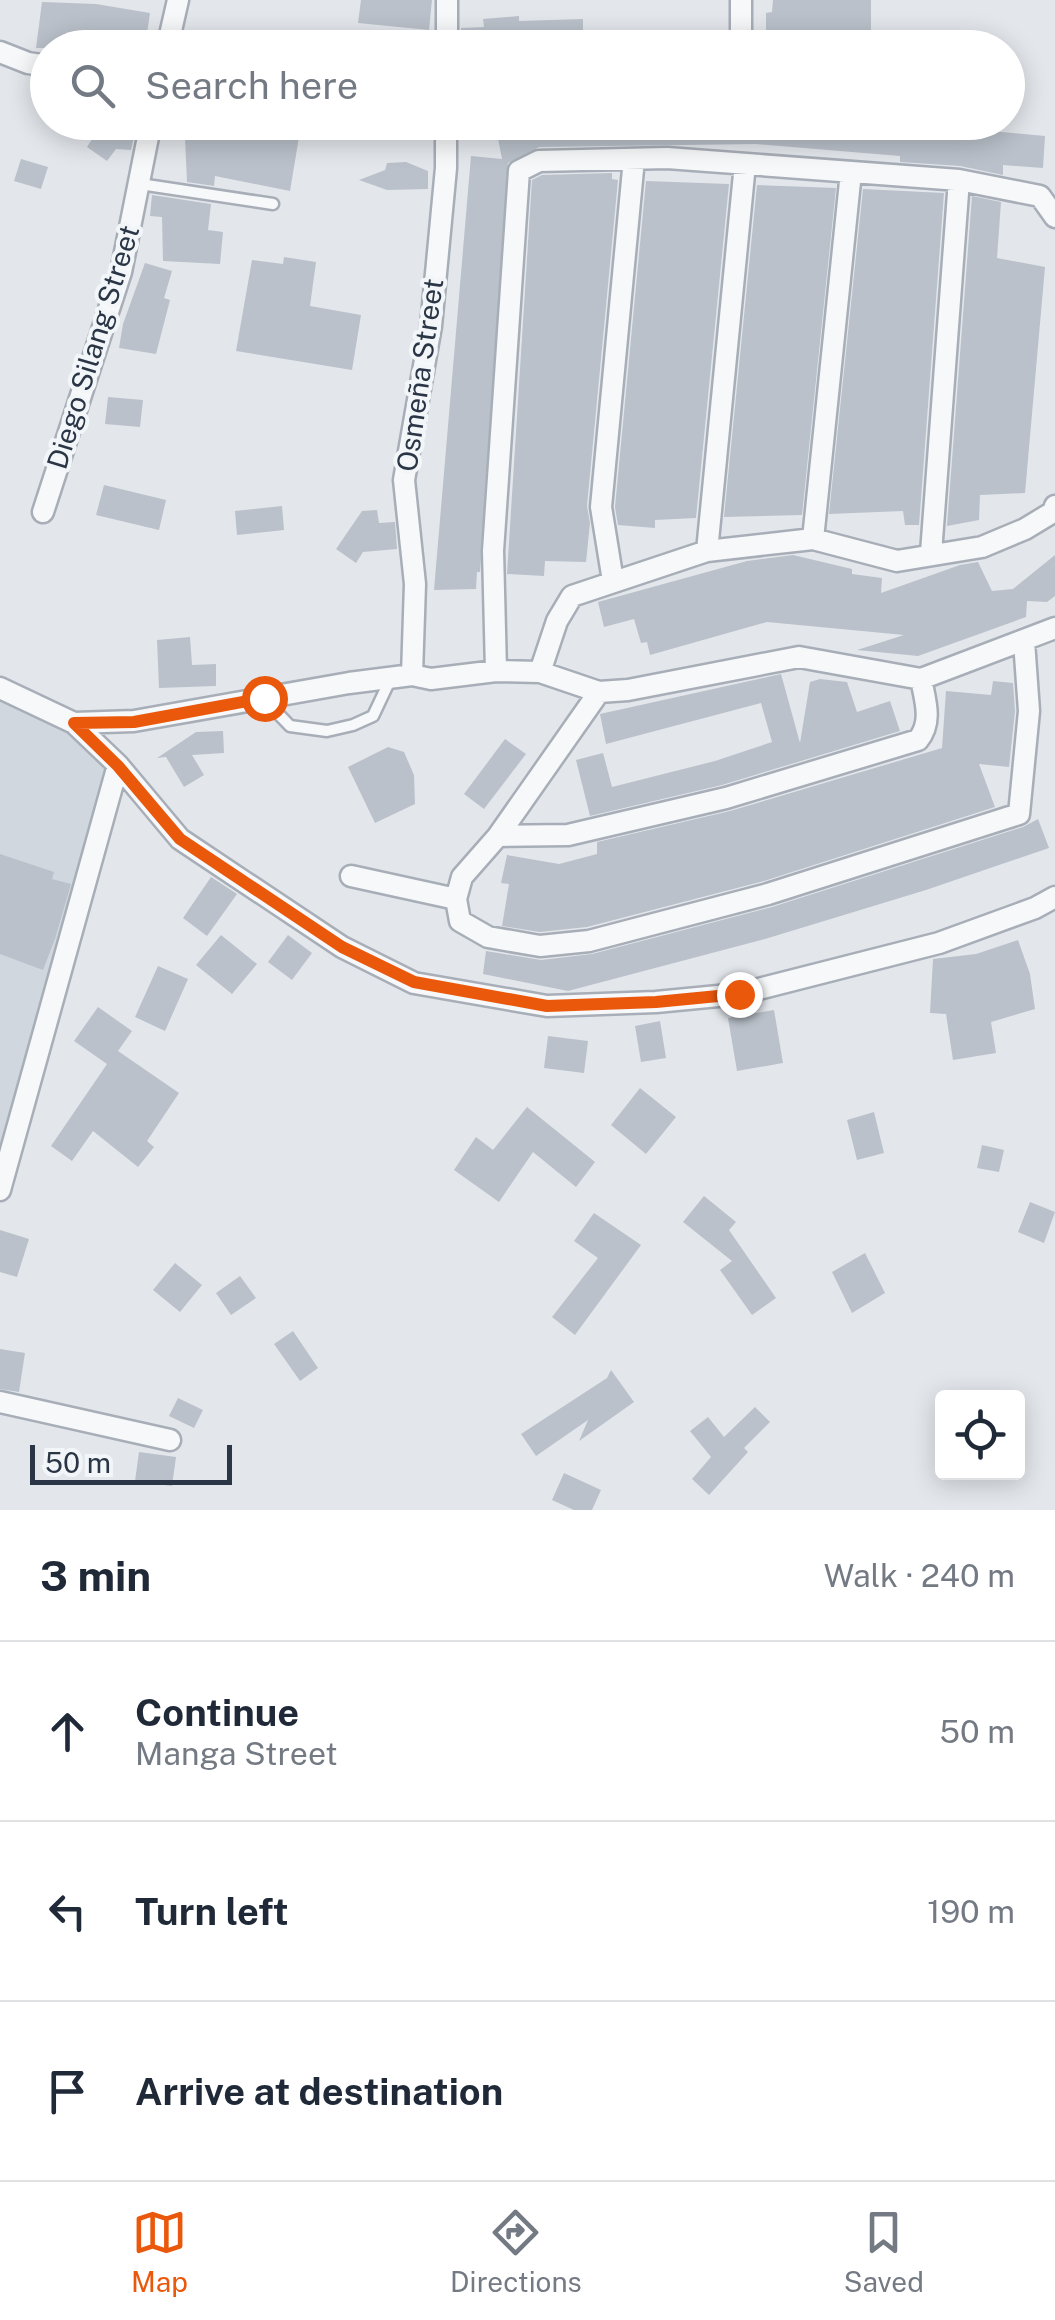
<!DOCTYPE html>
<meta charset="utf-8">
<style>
:root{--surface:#fff;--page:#f2f2f3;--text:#1f2937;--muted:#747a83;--line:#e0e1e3;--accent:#ea580c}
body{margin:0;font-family:"Public Sans",sans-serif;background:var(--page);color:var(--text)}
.controls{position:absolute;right:30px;bottom:30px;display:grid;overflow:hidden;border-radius:10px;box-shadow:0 5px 25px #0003}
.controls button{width:90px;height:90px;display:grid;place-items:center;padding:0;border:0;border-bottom:2px solid var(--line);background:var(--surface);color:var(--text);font:50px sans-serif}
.scale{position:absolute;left:30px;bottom:25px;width:202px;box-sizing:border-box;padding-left:10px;border:5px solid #2a3646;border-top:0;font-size:28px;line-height:35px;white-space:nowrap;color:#2a3646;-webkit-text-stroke:8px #f3f6f9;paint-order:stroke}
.stop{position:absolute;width:30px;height:30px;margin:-22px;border:8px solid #ea580c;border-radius:50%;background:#fff}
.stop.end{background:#ea580c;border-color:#fff;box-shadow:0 2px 10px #0008}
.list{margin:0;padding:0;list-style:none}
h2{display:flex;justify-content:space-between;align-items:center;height:130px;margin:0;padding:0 40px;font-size:42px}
h2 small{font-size:32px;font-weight:400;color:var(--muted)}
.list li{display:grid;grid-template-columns:65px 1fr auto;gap:30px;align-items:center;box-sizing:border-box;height:180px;padding:0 40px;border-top:2px solid var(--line)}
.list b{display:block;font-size:38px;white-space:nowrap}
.list p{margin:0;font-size:32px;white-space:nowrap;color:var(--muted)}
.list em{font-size:32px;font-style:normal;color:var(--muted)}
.icon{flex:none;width:55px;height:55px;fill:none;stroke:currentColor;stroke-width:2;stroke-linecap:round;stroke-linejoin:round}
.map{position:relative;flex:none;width:1055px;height:1510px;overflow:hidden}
.search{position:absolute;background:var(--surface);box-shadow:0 5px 25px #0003;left:30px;right:30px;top:30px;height:110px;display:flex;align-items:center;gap:25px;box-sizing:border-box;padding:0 35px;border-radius:55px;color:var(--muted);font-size:38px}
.sheet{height:670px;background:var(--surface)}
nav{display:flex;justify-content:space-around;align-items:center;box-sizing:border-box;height:140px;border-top:2px solid var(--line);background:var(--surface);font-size:28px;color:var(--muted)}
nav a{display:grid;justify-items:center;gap:5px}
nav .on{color:var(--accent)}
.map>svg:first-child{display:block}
.built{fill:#d1d7de}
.building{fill:#bac1ca}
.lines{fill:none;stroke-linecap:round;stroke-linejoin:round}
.lane-casing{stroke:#a8aeb7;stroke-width:15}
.street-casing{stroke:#a8aeb7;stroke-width:25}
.lane{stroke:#f6f8fa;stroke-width:10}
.street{stroke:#f6f8fa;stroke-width:20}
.route{stroke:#ea580c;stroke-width:12}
.labels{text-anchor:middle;stroke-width:8;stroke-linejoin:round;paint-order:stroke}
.street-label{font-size:28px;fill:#2a3646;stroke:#f3f6f9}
</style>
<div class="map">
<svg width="1055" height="1510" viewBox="0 0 1055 1510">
<rect width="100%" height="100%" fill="#e3e7ec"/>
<!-- built -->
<path class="built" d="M0,691L30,705L114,769L0,1161Z"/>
<!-- building -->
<path class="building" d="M361,0H432L429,30L358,23Z
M773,0H871V32H847V40L766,39V13L772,12Z
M42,2L96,4L150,13L145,47L87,37V48H36Z
M519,16V21L583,19V47L461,48V28L484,27L483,19Z
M103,122H137L131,150L116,149L107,161L87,147Z
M897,122L1045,136L1043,168L1003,165V175L960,166L900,162V156L756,144L539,147L508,163L480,572H477L476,589L434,590L471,156L502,159L495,123Z
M278,131L299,137L290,191L215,176L214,186L187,182L185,138L259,134L275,139Z
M21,159L48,167L41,189L14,181Z
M406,162L428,171V189L387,190L359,180L385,170L387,163Z
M612,173V179L618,180L587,506L590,523L586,562L545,561L544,576L507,574L532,180L542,175Z
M646,181L729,184L696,518L655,520V528L618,525L615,507Z
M757,185L836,188L802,515L724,517Z
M863,189L944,193L919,525H905L903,511L829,514Z
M152,195L211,204L208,230L223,232L220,264L163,261L162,217L150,216Z
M972,196L1001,202L997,258L1045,267L1025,493L980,495L979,520L947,526Z
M284,257L316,262L310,306L361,315L352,370L236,351L252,260L283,264Z
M145,263L172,271L164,298L170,300L156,354L119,348L123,324Z
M108,397L143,400L140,427L105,424Z
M104,485L166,500L159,530L96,515Z
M282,506L284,530L237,535L235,511Z
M377,510L379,523L395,522L397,549L363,552L356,563L336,549L362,511Z
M793,555L852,569V574L882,578L881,593L960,565L978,562L992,591L1013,589L1055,555V596L1047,602L1027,601L1026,617L918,656L857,650L904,635L767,622L650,655L647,642L641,643L634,619L604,627L598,602L747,561Z
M190,637L192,665L216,664V686L159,688L157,640Z
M781,674L800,743L810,682L820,679L847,682L857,712L890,701L900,731L722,785L590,816L576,760L603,753L612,787L715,761L772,742L761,703L606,744L600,714Z
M993,681L1013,683L1015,711L1009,767L979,764L995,807L764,881L587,927L540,932L502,926L509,884L501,883L507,855L559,864L597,854V842L730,811L942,748L946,691L991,695Z
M223,731L224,753L192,755L204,775L184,787L166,757L157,758L196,732Z
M505,739L526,754L484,809L464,794Z
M388,747L404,752L414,775L415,804L375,823L348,767Z
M1038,819L1049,848L926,890L765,939L568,991L483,974L486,951L541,960L592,954L772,907L1023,827Z
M0,854L54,872L52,879L71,884L55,939L43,970L0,954Z
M211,877L237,894L207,936L183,918Z
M221,935L257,964L232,994L196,965Z
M288,935L312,953L292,980L268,962Z
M1018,940L1030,974L1035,1009L991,1022L996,1053L953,1060L946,1014L930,1013L933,959L976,954Z
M158,966L188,979L165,1031L135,1017Z
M98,1007L132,1031L118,1051L179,1093L147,1141L154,1147L138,1167L93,1131L72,1161L51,1146L107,1064L74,1041Z
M774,1010L783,1063L737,1071L728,1018Z
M660,1021L666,1058L641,1062L635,1026Z
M548,1036L588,1041L584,1073L544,1068Z
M640,1088L676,1117L646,1154L611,1125Z
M527,1107L595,1162L576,1187L533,1152L499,1202L454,1170L476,1137L493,1150Z
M874,1112L884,1153L857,1160L847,1120Z
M982,1145L1004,1150L999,1172L977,1168Z
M704,1196L736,1222L729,1230L776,1298L752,1315L720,1270L732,1261L683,1222Z
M1030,1202L1055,1212L1044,1243L1018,1232Z
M594,1213L641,1245L575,1335L552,1317L598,1258L574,1241Z
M0,1230L29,1239L17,1277L0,1272Z
M865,1253L885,1293L852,1313L832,1272Z
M175,1263L202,1285L180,1312L153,1290Z
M240,1276L256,1298L231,1315L216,1293Z
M293,1331L318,1368L300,1381L274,1344Z
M0,1349L25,1353L19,1392L0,1389Z
M611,1370L634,1402L579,1441L588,1420L536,1456L521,1434L607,1378Z
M178,1398L203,1410L194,1428L169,1416Z
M755,1407L770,1422L744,1448L748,1452L709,1495L692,1479L711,1457L690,1431L708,1417L724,1437Z
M139,1452L176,1457L172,1486L135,1481Z
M564,1473L601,1490L592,1510H574L552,1500Z"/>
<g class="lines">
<!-- lane casing -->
<g class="lane-casing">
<path id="lane" d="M140,184L273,204
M264,699L290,726L327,731L353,725L373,716L390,680"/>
</g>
<!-- street casing -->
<g class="street-casing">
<path id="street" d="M741,0V48
M167,48L178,0
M447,48V0
M0,52L28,63L48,66
M43,512L121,272L151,122
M813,539L851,172
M707,551L745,164
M931,553L959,180
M613,581L601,507L634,159
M496,671L493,551L519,171L539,161L667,158L959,180L1040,196L1055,217
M540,672L599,692L628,690L799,657L921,679L1055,628
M412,675L431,679L496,671L540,672L557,621L572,596L707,551L813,539L897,561L982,547L1025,529L1053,512L1055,506
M0,688L74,723L134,721L349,683L412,675L415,584L404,480L431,326L446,168V122
M599,692L498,836L462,877L456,899L460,921L488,937L540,946L589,941L768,894L1019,814L1029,711L1024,641
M74,723L118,765L180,839L342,947L414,983L547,1006L656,1002L739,994L939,943L1035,908L1055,897
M498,836L568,835L726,798L918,740C933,722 925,700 921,679
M351,876L456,899
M0,1190L118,765
M0,1402L170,1440"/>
</g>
<!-- lane -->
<use href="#lane" class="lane"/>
<!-- street -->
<use href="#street" class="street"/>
</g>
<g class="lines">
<!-- route -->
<path class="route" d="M264,698L134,722L74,723L118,766L180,839L342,947L414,982L547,1006L656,1002L739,994"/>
</g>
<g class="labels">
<!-- street labels -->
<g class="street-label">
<text transform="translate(93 347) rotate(-73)" y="10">Diego Silang Street</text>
<text transform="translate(420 375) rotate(-82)" y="10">Osmeña Street</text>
</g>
</g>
</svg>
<div class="controls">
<button><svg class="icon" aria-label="locate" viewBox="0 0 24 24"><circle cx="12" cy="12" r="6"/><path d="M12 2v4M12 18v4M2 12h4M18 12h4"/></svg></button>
</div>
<div class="scale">50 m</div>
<div class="stop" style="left:264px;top:698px"></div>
<div class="stop end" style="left:739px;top:994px"></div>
<div class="search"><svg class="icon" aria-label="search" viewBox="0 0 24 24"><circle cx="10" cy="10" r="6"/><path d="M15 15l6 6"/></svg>Search here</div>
</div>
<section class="sheet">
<h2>3 min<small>Walk · 240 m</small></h2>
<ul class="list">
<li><svg class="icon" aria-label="ahead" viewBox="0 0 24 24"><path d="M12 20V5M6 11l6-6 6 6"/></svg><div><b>Continue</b><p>Manga Street</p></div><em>50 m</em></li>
<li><svg class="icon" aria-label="left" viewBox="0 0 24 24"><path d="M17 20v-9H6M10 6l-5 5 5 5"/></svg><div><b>Turn left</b></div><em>190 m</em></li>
<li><svg class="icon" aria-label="arrive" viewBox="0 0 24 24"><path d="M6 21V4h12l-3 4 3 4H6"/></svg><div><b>Arrive at destination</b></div></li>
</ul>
</section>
<nav>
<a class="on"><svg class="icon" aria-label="map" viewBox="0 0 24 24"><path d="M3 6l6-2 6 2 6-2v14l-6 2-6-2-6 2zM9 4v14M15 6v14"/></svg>Map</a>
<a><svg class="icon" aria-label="directions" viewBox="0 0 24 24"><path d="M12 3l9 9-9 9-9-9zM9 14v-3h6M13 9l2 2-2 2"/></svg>Directions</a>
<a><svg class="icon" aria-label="saved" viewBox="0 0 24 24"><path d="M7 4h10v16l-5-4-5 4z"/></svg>Saved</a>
</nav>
